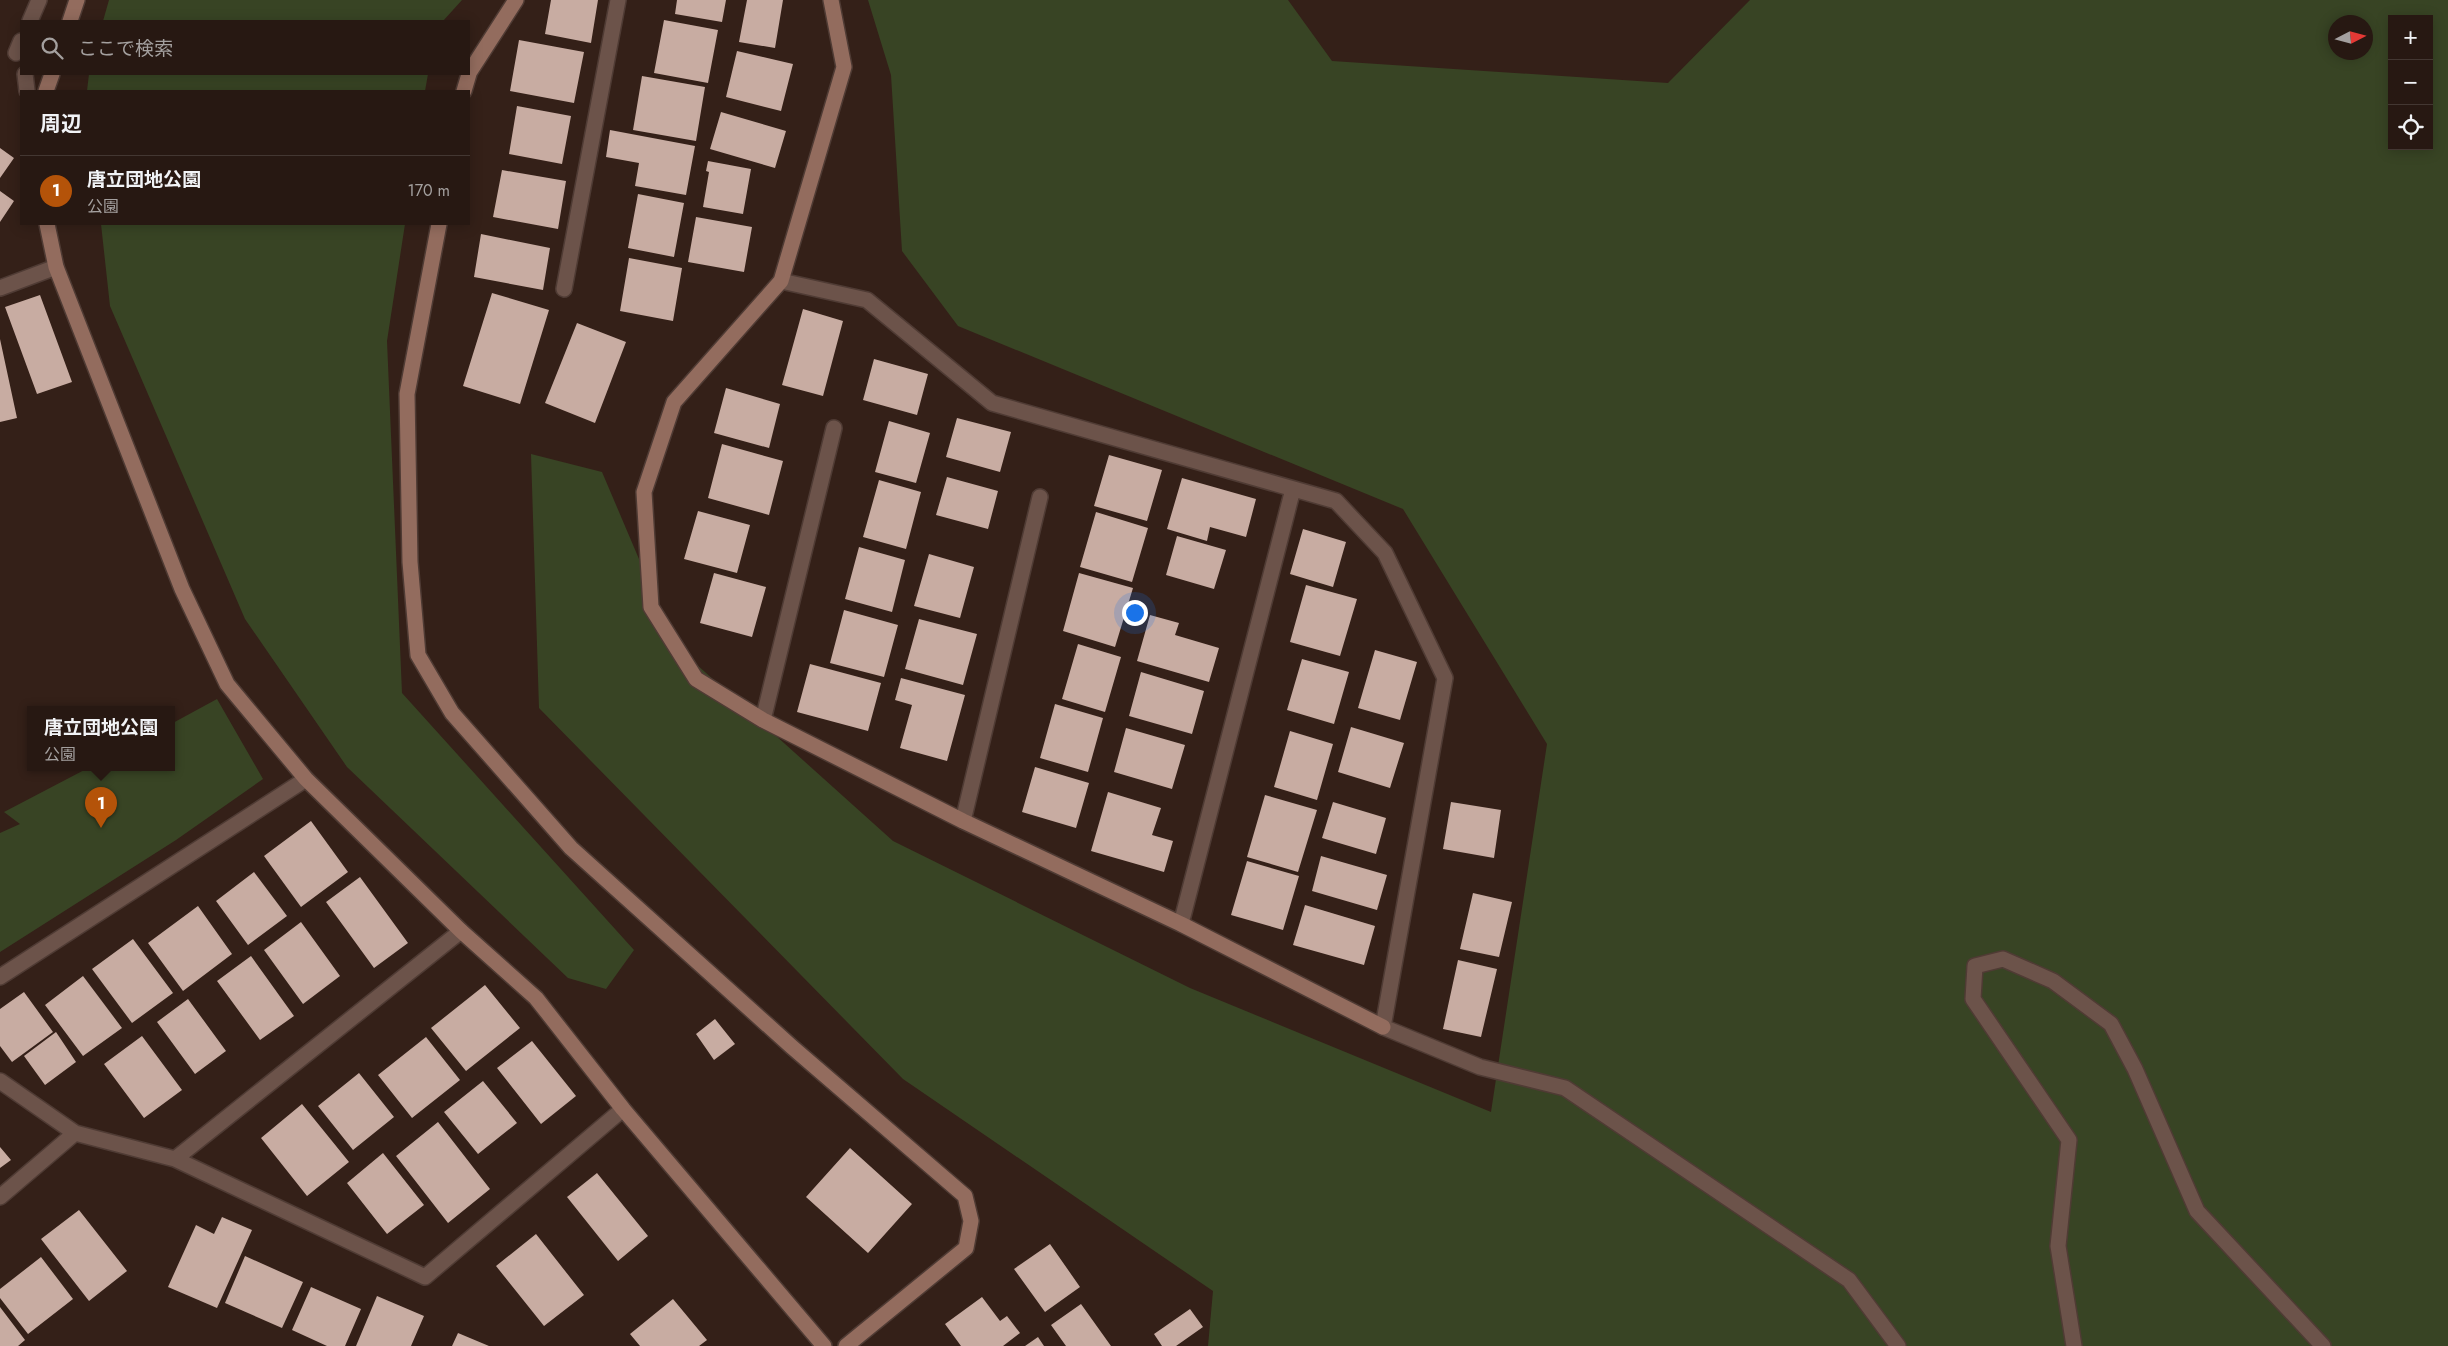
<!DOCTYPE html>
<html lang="ja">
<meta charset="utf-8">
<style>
:root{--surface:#271812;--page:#2f211b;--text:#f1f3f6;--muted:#a4a09f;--line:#433732;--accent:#b45309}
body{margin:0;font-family:Jost,"Noto Sans JP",sans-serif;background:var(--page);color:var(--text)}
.controls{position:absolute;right:15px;top:15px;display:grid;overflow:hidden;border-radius:0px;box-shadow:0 2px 12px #0003}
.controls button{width:45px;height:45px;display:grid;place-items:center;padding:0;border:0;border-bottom:1px solid var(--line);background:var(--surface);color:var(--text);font:25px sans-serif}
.compass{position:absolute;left:2328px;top:15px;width:45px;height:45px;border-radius:50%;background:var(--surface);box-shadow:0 2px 12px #0003;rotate:84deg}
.you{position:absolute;left:1134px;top:612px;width:18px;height:18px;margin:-12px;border:4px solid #fff;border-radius:50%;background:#1a73e8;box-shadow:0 0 0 8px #1a73e833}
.badge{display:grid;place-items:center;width:32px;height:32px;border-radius:50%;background:var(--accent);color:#fff;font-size:16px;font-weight:700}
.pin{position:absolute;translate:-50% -41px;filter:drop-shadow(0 1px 2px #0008)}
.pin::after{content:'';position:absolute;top:26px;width:18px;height:15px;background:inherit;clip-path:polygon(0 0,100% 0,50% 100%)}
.popup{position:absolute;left:27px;top:706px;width:148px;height:65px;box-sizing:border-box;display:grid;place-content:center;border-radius:0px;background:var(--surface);filter:drop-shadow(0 1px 4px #0005);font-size:16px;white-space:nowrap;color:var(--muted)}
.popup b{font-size:19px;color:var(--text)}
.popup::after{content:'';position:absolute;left:50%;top:100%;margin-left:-10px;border:10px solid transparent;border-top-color:var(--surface)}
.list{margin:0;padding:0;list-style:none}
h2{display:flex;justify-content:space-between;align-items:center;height:65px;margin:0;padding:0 20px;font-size:21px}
h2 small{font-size:16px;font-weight:400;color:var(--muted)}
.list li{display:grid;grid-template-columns:32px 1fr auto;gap:15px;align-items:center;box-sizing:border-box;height:70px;padding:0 20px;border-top:1px solid var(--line)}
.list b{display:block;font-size:19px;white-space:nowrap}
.list p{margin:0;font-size:16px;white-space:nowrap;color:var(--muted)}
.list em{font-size:16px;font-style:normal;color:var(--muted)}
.icon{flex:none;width:28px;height:28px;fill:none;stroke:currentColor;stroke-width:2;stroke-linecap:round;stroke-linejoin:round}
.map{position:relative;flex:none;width:2448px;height:1346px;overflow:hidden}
.search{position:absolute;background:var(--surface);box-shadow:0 2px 12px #0003;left:20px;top:20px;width:450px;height:55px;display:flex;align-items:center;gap:12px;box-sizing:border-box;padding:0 18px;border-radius:0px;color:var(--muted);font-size:19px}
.panel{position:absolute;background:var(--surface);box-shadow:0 2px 12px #0003;left:20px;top:90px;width:450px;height:135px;border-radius:0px}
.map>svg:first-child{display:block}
.green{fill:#384424;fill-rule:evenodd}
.building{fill:#c8aca2}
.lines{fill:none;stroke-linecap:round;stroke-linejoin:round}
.lane-casing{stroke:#4f3b34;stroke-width:18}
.street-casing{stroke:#4f3b34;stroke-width:18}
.secondary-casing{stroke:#4f3b34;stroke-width:18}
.lane{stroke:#6c534a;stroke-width:15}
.street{stroke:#6c534a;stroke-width:15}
.secondary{stroke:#936c5e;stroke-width:15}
</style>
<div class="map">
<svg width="2448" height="1346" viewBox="0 0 2448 1346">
<rect width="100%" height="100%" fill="#342018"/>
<!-- green -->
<path class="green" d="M109,0H462L443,21H103Z
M868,0H1288L1332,61L1668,83L1750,0H2448V1346H1208L1213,1291L903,1079L539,708L531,454L602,472L676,646L893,841L1190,988L1491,1112L1547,744L1403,509L958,326L902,251L891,75ZM2392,19H2429V146H2392ZM2336,22H2366V52H2336Z
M89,74H428L425,91H87Z
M101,224H405L387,341L402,693L634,950L606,989L568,978L347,767L245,619L110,306Z
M217,699L263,779L176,840L0,952V833L20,824L4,812L90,767H171V724Z"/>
<!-- building -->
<path class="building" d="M551,0H598L591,43L545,34Z
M677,0H726L722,22L675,14Z
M747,0H783L775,48L739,42Z
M664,20L718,30L708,83L654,73Z
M519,40L584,52L574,103L510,91Z
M737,51L793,64L781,111L726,97Z
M642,76L705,87L696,141L633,130Z
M517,106L571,116L562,164L509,154Z
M721,112L786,131L775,168L710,149Z
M610,130L695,146L686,195L635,186L639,163L606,157Z
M0,148L14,158L0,178Z
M708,161L751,169L743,214L703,207L709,172L706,171Z
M502,170L566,181L558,229L493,217Z
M0,191L14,201L0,222Z
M638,194L684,203L674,257L628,248Z
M696,217L752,227L744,272L688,262Z
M481,234L550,248L543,290L474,277Z
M629,258L682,268L673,321L620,311Z
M492,293L549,310L520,404L463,386Z
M40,295L72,382L37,394L5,307Z
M803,309L843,321L823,396L782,385Z
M577,323L626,342L595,423L545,403Z
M0,339L17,418L0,422Z
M874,359L928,374L917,415L863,400Z
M726,388L780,404L769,448L714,433Z
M957,418L1011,432L1000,472L946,457Z
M889,421L930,433L916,483L875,472Z
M722,444L783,461L769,515L708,498Z
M1109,455L1162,470L1147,521L1094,506Z
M947,477L998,491L988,529L936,515Z
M1182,478L1256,499L1246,537L1210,527L1207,541L1167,529Z
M879,480L921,492L906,549L863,537Z
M698,511L750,525L737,573L684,559Z
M1096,512L1148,528L1132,582L1080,567Z
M1303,529L1346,542L1333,587L1290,574Z
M1177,536L1226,550L1214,589L1166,575Z
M859,547L905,560L892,612L845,599Z
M929,554L974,567L960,618L914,606Z
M714,573L766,587L752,637L700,623Z
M1079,573L1133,588L1115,647L1063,631Z
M1306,585L1357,599L1340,656L1290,642Z
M844,610L898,625L884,677L830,663Z
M1150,615L1179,623L1175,635L1219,648L1209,682L1137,661Z
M919,619L977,634L963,685L905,669Z
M1078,644L1121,657L1105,712L1062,699Z
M1375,650L1417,662L1400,720L1358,708Z
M1302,659L1349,672L1334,724L1287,710Z
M810,664L881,683L868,731L797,712Z
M1141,672L1204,691L1192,734L1129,716Z
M901,678L965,695L947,761L900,748L912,705L895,700Z
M1055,704L1103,718L1088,772L1040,758Z
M1351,727L1404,743L1390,788L1338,772Z
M1126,728L1185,745L1172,789L1114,772Z
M1290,731L1333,744L1317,800L1274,787Z
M1035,767L1089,783L1076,828L1022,812Z
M1108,792L1161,808L1152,835L1173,841L1164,872L1091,851Z
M1265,795L1317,810L1298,872L1247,857Z
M1333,802L1386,818L1376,854L1322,838Z
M1451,802L1501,810L1494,858L1443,849Z
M311,821L348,872L301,907L264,856Z
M1321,856L1387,875L1377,910L1312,891Z
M1247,861L1299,876L1283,930L1231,915Z
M254,872L287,916L248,945L216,901Z
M360,877L408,943L374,968L326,902Z
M1473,893L1512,902L1499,957L1460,949Z
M1305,905L1375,926L1364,965L1293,945Z
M198,906L232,954L183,991L148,943Z
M301,922L340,976L303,1004L264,950Z
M133,939L173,993L132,1023L92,969Z
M251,956L294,1016L260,1040L217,981Z
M1458,960L1497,969L1481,1037L1443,1029Z
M83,976L122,1028L83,1056L45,1005Z
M485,985L520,1028L466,1071L431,1028Z
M24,992L53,1032L12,1062L0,1046V1009Z
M188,999L226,1051L195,1074L157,1022Z
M715,1019L735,1044L714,1060L696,1034Z
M56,1032L76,1062L45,1085L24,1056Z
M142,1036L182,1090L144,1118L104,1064Z
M426,1037L460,1080L412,1118L378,1075Z
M532,1041L576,1096L541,1124L497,1068Z
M359,1073L394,1117L353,1150L318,1106Z
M483,1081L517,1123L478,1154L444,1112Z
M302,1104L349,1162L307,1196L261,1138Z
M438,1122L490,1189L448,1223L396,1156Z
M0,1147L11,1160L0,1168Z
M850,1148L912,1204L868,1253L806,1197Z
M383,1153L424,1205L387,1234L347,1183Z
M597,1173L648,1236L618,1261L567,1197Z
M79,1210L127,1271L89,1301L41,1239Z
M222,1217L252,1230L217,1308L168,1287L196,1225L214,1234Z
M536,1234L584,1295L544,1326L496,1266Z
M1050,1244L1080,1287L1045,1312L1014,1269Z
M245,1256L303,1282L282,1328L225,1303Z
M41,1257L73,1299L28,1334L0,1298V1289Z
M311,1287L361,1309L345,1346H327L292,1330Z
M377,1296L424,1316L411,1346H356Z
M982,1297L1000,1321L1007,1316L1020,1333L1003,1346H961L945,1324Z
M673,1299L707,1340L699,1346H640L630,1334Z
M1081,1304L1111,1346H1066L1051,1325Z
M0,1307L25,1340L18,1346H0Z
M1190,1309L1203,1327L1176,1346H1162L1154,1334Z
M458,1333L489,1346H452Z
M1038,1337L1044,1346H1025Z"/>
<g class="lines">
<!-- lane casing -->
<g class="lane-casing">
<path id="lane" d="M25,74L27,91
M0,288L56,267
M564,289L618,0"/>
</g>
<!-- street casing -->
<g class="street-casing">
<path id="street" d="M30,21L39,0
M16,53L21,41
M781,281L867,300L992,403L1336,501L1385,553L1445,678L1383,1027L1480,1067L1565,1088L1849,1280L1898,1346
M763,720L834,428
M963,821L1040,497
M1181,924L1293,489
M0,977L306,779
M0,1081L75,1133L175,1159L425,1277L623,1109
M175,1159L461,931
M0,1197L75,1133
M2074,1346L2058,1246L2069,1140L1973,999L1975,966L2003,959L2053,981L2111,1024L2135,1069L2197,1211L2323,1346"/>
</g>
<!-- secondary casing -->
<g class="secondary-casing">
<path id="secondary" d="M831,0L844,67L781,281L674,402L644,492L651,607L696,679L763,720L963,821L1181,924L1383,1027
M70,21L77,0
M469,73L516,0
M46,91L52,74
M464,91L469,74
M47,224L56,267L182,589L227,684L306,779L461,931L536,998L623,1109L824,1346
M439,224L407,394L410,562L418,655L452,713L571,848L792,1047L965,1196L971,1221L966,1248L846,1346"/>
</g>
<!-- lane -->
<use href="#lane" class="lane"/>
<!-- street -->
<use href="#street" class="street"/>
<!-- secondary -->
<use href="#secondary" class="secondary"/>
</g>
</svg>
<div class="controls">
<button>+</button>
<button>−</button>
<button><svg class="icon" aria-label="locate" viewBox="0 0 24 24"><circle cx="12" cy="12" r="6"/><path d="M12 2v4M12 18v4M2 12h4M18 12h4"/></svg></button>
</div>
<svg class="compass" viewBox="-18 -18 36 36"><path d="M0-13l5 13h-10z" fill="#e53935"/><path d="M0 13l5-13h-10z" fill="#a4a09f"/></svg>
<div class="you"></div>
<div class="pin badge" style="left:101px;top:828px">1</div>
<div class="popup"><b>唐立団地公園</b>公園</div>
<div class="search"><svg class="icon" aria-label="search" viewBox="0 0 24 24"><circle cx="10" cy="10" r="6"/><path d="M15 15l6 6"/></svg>ここで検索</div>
<section class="panel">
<h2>周辺<small></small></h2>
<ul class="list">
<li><span class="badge">1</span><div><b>唐立団地公園</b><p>公園</p></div><em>170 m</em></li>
</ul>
</section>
</div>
